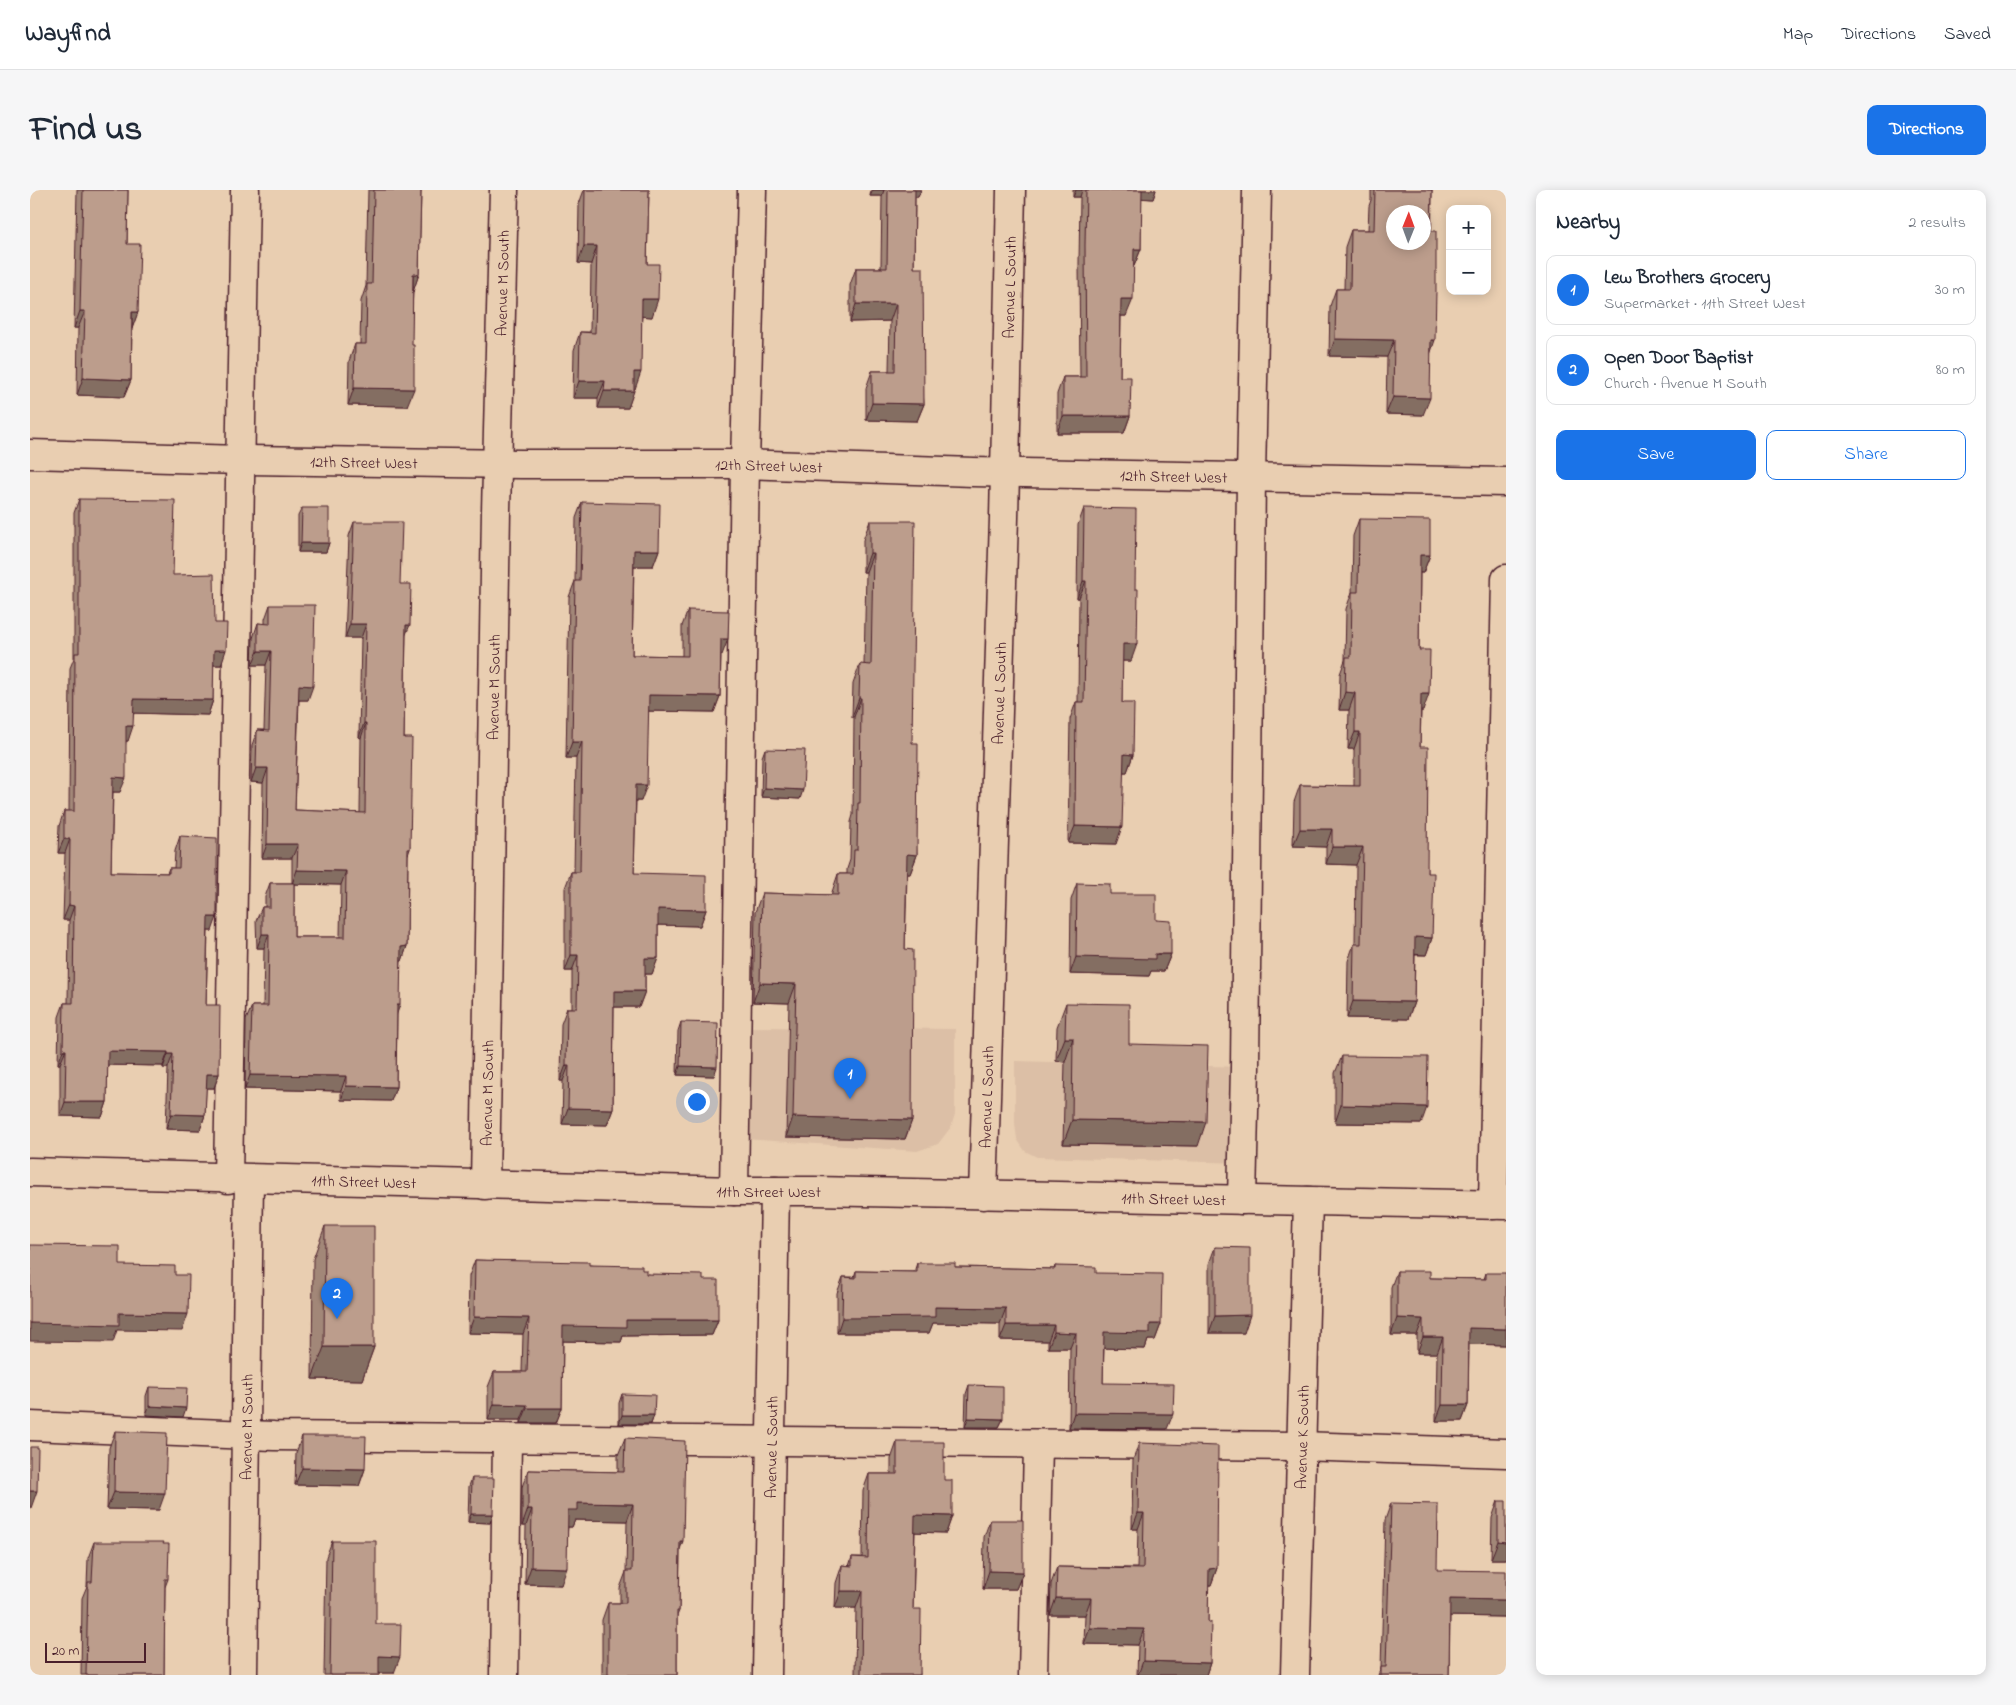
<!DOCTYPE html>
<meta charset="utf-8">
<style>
:root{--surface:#fff;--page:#f6f6f7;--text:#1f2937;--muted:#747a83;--line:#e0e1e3;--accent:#1a73e8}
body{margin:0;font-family:"Indie Flower",sans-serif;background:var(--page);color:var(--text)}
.controls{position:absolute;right:15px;top:15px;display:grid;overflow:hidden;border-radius:10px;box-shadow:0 2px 12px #0003}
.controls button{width:45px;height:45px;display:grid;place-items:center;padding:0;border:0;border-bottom:1px solid var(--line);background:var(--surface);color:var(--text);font:25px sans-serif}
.compass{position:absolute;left:1356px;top:15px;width:45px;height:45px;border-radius:50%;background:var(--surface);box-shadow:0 2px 12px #0003;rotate:1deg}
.scale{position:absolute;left:15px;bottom:12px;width:101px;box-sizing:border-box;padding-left:5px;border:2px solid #4a1f2b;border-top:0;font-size:14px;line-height:18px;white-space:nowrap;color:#4a1f2b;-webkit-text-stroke:4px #e9ceb1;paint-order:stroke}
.you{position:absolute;left:666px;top:911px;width:18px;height:18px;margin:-12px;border:4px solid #fff;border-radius:50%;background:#1a73e8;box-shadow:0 0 0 8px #1a73e833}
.badge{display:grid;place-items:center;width:32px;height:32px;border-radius:50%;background:var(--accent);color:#fff;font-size:16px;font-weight:700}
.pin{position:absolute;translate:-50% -41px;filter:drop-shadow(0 1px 2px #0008)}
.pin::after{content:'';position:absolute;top:26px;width:18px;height:15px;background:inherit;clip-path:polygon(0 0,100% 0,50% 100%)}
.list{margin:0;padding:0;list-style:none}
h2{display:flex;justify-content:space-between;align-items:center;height:65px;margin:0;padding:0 20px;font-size:21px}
h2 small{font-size:16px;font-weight:400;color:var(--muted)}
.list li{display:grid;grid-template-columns:32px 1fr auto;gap:15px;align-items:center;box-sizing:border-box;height:70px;margin:0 10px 10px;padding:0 10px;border:1px solid var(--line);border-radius:10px}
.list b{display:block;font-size:19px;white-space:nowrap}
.list p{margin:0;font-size:16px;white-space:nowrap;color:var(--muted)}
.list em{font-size:16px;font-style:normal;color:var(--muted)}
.actions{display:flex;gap:10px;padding:15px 20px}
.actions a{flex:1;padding:11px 0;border:1px solid var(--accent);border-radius:10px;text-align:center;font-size:18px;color:var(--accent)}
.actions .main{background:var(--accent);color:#fff}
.map{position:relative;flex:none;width:1476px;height:1485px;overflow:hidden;border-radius:10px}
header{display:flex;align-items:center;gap:30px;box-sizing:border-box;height:70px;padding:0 25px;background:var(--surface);border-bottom:1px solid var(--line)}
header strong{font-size:24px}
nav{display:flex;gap:28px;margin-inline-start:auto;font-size:18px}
.intro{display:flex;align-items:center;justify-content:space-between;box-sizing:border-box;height:120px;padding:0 30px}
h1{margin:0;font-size:35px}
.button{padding:12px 22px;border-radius:10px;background:var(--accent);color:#fff;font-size:18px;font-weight:700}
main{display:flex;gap:30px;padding:0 30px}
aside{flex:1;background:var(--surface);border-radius:10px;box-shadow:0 2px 12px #0003}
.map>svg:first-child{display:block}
.built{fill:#dcbfa6}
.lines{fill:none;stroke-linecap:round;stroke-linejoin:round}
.minor-casing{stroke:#4a1f2b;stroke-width:31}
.minor{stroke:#e9ceb1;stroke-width:28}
.wall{fill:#a28778;stroke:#4a1f2b;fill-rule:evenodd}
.shaded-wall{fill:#846e62;stroke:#4a1f2b}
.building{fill:#bc9d8c;stroke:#4a1f2b;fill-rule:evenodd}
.labels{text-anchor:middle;stroke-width:4;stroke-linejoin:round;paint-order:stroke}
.street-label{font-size:16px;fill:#4a1f2b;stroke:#e9ceb1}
</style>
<header>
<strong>Wayfind</strong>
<nav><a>Map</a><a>Directions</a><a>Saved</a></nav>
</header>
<div class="intro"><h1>Find us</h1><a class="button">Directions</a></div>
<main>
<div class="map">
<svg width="1476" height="1485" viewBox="0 0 1476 1485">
<rect width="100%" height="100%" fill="#e9ceb1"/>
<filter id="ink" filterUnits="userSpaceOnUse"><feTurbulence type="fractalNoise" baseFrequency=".02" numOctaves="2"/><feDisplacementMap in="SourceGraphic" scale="10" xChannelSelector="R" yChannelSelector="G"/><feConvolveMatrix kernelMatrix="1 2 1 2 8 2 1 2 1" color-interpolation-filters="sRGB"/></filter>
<g filter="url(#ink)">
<!-- built -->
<path class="built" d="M716,837L925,839V924L921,937L908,954L887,961L715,949Z
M985,871L1215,877L1213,973L1007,967L995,961L987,949L985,934Z"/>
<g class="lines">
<!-- minor casing -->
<g class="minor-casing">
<g id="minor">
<path id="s1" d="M0,264L211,270L492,274H715L943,282L1476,292"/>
<path id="s2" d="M0,982L704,1001H784L1476,1015"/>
<path d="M198,989L215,0"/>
<path id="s3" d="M455,995L466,321L474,0"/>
<path d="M704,1001L715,274L722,0"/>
<path id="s4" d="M953,1005L974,328L981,0"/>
<path d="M1212,1010L1215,877L1221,287L1227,0"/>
<path d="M1463,1015L1476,389"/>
<path d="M0,1236L244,1246L1270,1256L1476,1263"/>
<path id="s5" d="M213,1485L219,989"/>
<path d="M474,1485L477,1249"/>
<path id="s6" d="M737,1485L745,1001"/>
<path d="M1003,1485L1008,1255"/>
<path id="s7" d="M1265,1485L1278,1011"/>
</g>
</g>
<!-- minor -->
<use href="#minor" class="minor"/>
</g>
<!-- wall -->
<path class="wall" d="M47,0H98L97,54L108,122L102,138L101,190L94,207L47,205L48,138H44Z
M338,0H391L389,84L383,101L377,216L318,215L319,171L325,154H330L331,111L336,96Z
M554,0H619L617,74L622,127L612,126L605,199H604L598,218H568V208H543L544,160L550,142H560L561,74L548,73L549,14Z
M841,0H891L888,7H885L884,78L894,214L887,231L836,230V198L842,181H859L860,131L820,132V95L826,78H851L852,6H840Z
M1043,0H1126L1123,9L1111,8V59L1104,76H1103L1096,126H1091L1090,187L1100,226L1094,243H1027V204L1033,187H1050L1049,73L1050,7H1043Z
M1341,0H1402L1400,162L1393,225L1356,224L1357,167L1299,166L1300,116L1306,99H1314L1315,57L1321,40H1338L1339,16L1341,10Z
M49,309L143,385L185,433L191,475H183V510L178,525L104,523L98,551H96L90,602H83L81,682L137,683L139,678H144L145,661L150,646L182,741H178L176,815L189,884L184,898H176L175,925L170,940L136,939L138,878H133V876L77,875V912L72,927L30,926V874H28L29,827L34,813H38L39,730H33L35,663H28L29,636L34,621H39L40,478L44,468V323Z
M552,312L629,360L623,376H604L602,465L652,466V436L658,420L692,465H691L690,506L684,522L618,521L611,611H606L604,683L676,720L670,736L628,735V768L622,784H615V801L609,817H584L583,919L577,935L532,934L533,891H530L531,834L537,818H542V781H535V698L541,682H544L546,568H536L539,407L545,391L546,328Z
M272,318L299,353L296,362H268V326Z
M1054,318L1101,471H1092V513L1103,565L1097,582H1093L1086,654L1038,653L1040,529L1046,512H1048L1049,408H1047L1048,335Z
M1329,329L1400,365L1393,383H1390L1389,460L1393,521H1391L1390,557L1397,683L1402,748L1396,765H1385L1384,812L1378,829L1317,828L1318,771L1324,754H1325L1326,675L1296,674V657L1263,656L1264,612L1270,595L1324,596V559H1318L1319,520H1309L1310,484L1315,470L1316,419L1322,402L1323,346Z
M840,331L882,553L887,665L880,684H877L875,759L882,930L875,949L756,947L759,813L723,812L725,722L732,703L801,705L808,684H817V679L820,670L821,632L823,625L824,527H822L823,494L830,474L834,475L836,382H833V350Z
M324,332L370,394L376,444L374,548L380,659L378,665L377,756L372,771H371L367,824L366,897L361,911L311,910V901L215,899L216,830L222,816H233L234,758H227L226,731L232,717H235V707L240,693H262V668H232L233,593L221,592L222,555L227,540H234L236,475H222L223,448L228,433L235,434V429L240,415L278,510H269L265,620L330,623L331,548L329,547L331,448H315L319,346ZM264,694L311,695L310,747H264Z
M735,559L770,609L731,607L732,567Z
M1047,693L1080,704L1126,730L1141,764L1134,781H1121L1119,786L1040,784L1041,710Z
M1036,813L1168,956L1033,954L1035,872L1026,871L1027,837Z
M651,832L684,886L647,885L648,841Z
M1312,866L1391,934L1305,933V883Z
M295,1036L344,1157L332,1190L282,1189L283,1069Z
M1185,1057L1214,1143H1179V1074Z
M445,1070L559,1075L612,1080L616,1084L673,1090L688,1130L682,1145L593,1146L591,1152L533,1151L532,1218L526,1233H491V1230H458V1197L464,1182H492L493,1144L438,1143L439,1086Z
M887,1073L925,1077L1024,1079L1025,1076L1066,1083L1131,1134L1125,1150H1118L1115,1159L1074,1158L1073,1193L1137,1239L1039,1238L1040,1158H1018V1151L970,1150V1134L903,1133L899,1143H807V1103L813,1087H824L826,1081L884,1082Z
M1367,1081L1400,1088L1454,1089L1456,1083L1476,1155L1439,1154L1438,1215L1432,1231H1406L1407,1163H1387V1145H1361V1097Z
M939,1195L973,1229L969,1237H935L936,1204Z
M119,1197L153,1227L116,1225V1206Z
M592,1204L624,1225L621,1234H589V1213Z
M85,1241L129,1320L77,1319L79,1258Z
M272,1246L335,1279L329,1296L265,1295L266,1263Z
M595,1248L650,1360L649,1421L647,1426V1485H572V1430L578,1413H590V1398L596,1382L597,1331L545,1330L542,1337H538L531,1395L495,1394L496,1336H492V1297L498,1280L588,1282V1265Z
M867,1252L914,1290L922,1326L916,1343L885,1342L883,1419L890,1485H825L826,1418H805L806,1393L812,1375L819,1376L822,1367H832L833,1301L839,1284H861V1269Z
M1109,1253L1187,1378L1181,1395H1178V1432L1180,1473L1176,1485H1107L1108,1455L1054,1454L1055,1425H1020L1021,1394L1027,1377L1107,1378L1108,1339H1102L1103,1270Z
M442,1288L463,1324L460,1333L438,1332L439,1296Z
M1468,1311L1476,1369H1461L1462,1328Z
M1361,1313L1407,1380L1474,1427L1420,1426L1419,1485H1348L1351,1478L1355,1330Z
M960,1330L993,1382L986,1399H953L954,1347Z
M302,1351L346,1434L364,1483H349V1485H294L296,1367Z
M64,1352L138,1389L135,1397L134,1485H51L52,1408L57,1396L58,1368Z"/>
<!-- shaded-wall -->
<path class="shaded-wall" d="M843,0H854L852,6H840Z
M881,0H891L888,7H879Z
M1046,0H1052L1050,7H1043Z
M1109,0H1126L1123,9L1105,8Z
M554,56H567L561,74L548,73Z
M1104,59H1111L1104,76H1097Z
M383,84H389L383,102Z
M612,109H628L622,127L606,126Z
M1091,109H1103L1096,126H1085Z
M826,114H866L860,131L820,132Z
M50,121H55L48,138H44Z
M102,122H108L102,139Z
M1305,149L1364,150L1357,167L1299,166Z
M1401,150H1405L1399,168Z
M604,182H611L605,199H598Z
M53,188L101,190L94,207L47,205Z
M549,191H575L568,208H543Z
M324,198L384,199L377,216L318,215Z
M574,201H604L598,218H568Z
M1363,207L1400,208L1393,225L1356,224Z
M842,213L894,214L887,231L836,230Z
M1033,226H1100L1094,243H1027Z
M271,353H299L296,362H268Z
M604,360H629L623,376H598Z
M840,363H843L836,382H833Z
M1390,365H1400L1393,383L1384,382Z
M1053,391H1056L1049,408H1047Z
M320,434H336L331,448H315Z
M376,435H380L374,449Z
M691,449H698L692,465H686Z
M1093,454H1107L1101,471H1086Z
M184,460H196L191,475H178Z
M228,461H241L236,475H222Z
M269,495L283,496L278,510H264Z
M1315,502L1325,503L1319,520H1309Z
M1391,504H1399L1393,521H1385Z
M619,505L690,506L684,522L613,521Z
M829,508H831L824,527H822Z
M104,509L183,510L178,525L99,523Z
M334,533H336L331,548L329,547Z
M96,536H103L98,551H91Z
M1325,542H1330L1324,559H1318Z
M542,552H552L546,568H536Z
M1094,564L1103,565L1097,582H1088Z
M226,578H238L233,593L221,592Z
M83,587L96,588L90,602H78Z
M606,595H617L611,611H600Z
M734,598L773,600L770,609L731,607Z
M1045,636L1092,637L1086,654L1038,653Z
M1270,639H1302L1296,657L1263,656Z
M34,649H40L35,663H28Z
M237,654H268L262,668H232Z
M1302,657H1333L1326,675L1296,674Z
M877,664L887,665L880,684H870Z
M267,680L316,681L311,695L262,694Z
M39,715L44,716L39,730H33Z
M628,719L676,720L670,736L623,735Z
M178,727H187L182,741H173Z
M232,744H239L234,758H227Z
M1385,747L1402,748L1396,765L1379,764Z
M377,756L372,771H366L371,757Z
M1125,764H1141L1134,781H1121L1119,786L1040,784L1046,767Z
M541,765H548L542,781H535Z
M615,768H628L622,784H609Z
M730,793L766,794L759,813L723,812Z
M584,801H615L609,817H578Z
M1323,811L1384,812L1378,829L1317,828Z
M367,815H370L365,829Z
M1035,848H1043L1035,872L1026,871Z
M33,860H36L30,874H28Z
M78,861L138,862L133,876L72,875Z
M138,864H143L138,878H133Z
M536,875H539L533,891H530Z
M650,876L687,877L684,886L647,885Z
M177,884H189L184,898H171Z
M220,885L316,886L311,901L215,899Z
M316,896L366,897L361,911L311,910Z
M35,912H77L72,927L30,926Z
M1311,915L1397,917L1391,934L1305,933Z
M538,918L583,919L577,935L532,934Z
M141,924L175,925L170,940L136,939Z
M763,927L882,930L875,949L756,947Z
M1042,930L1176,932L1168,956L1033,954Z
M905,1117L976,1118L970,1134L903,1133L899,1143H807L812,1128Z
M89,1123L158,1124L152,1141L87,1140L83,1152L0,1151V1133Z
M1220,1125L1214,1143H1179L1185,1126Z
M444,1127L499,1128L493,1144L438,1143Z
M1367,1128L1393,1129L1387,1145H1361Z
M596,1130H688L682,1145L593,1146L591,1152L528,1151L533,1136Z
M1120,1134H1131L1125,1150H1118L1115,1159L1068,1158L1074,1142Z
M976,1135H1024L1018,1151L970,1150Z
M1439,1138L1476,1139V1155L1433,1154Z
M1024,1142L1046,1143L1040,1158H1018Z
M1393,1147H1413L1407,1163H1387Z
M294,1157H344L332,1190L282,1189Z
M464,1214L497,1215L491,1230H458Z
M1412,1215H1438L1432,1231H1406Z
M119,1216L156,1218L153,1227L116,1225Z
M497,1218H532L526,1233H491Z
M1044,1223L1143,1224L1137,1239L1039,1238Z
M592,1225H624L621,1234H589Z
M938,1228L973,1229L969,1237H935Z
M272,1278L335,1279L329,1296L265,1295Z
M0,1301H7L1,1318H0Z
M84,1302L135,1303L129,1320L77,1319Z
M548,1313L603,1314L597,1331L545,1330L542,1337H532L538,1320Z
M498,1319H502L496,1336H492Z
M1108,1323H1114L1108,1339H1102Z
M441,1324H463L460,1333L438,1332Z
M885,1325L922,1326L916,1343L879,1342Z
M650,1351H653L647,1368Z
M1468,1351L1476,1352V1369H1461Z
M501,1377L537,1378L531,1395L495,1394Z
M1187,1378L1181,1395H1173L1179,1379Z
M959,1381L993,1382L986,1399H953Z
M811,1401H832L826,1418H805Z
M1026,1408H1061L1055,1425H1020Z
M1420,1409L1476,1410V1421L1474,1427L1414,1426Z
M1060,1438L1114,1439L1108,1455L1054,1454Z
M349,1466L370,1467L364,1483H343Z
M1113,1471L1180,1473L1176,1485H1108Z"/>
<!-- building -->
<path class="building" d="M53,0H98L97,54H110L108,122H102L101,190L53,188L55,121H50Z
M344,0H391L389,84H383L382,155H384V199L324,198L325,154H336L337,94H342Z
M555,0H619L617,74H629L628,109H612L611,182H604V201H574L575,191H549L550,142L565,143L567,56H554Z
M858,0H885L884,78H893L894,214L842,213V181H865L866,114H826V78H857Z
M1056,0H1112L1111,59H1104L1103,109H1091L1090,187H1101L1100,226H1033V187H1056L1055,55Z
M1345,0H1402L1401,41H1406V100L1405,150H1401L1400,208L1363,207L1364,150L1305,149L1306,99H1320L1321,40H1344ZM1364,22H1394V52H1364Z
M49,309L145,310L143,385L184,384L185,433H197L196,460H184L183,510L104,509L103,536H96V588L83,587L81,682L139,683V678H149L150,646L187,648V727H178L176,815H190L189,884H177L175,925L141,924L143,864H138V862L78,861L77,912H35L36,860H33L34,813H43L44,716L39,715L40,649H34V621H44L45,463H49Z
M552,312L630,314L629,360H604L602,465L658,466V420L699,421L698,449H691L690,506L619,505L617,595H606L604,683L676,685V720L628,719V768H615V801H584L583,919L538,918L539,875H536L537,818H547L548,765H541V682H550L552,552H542L545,391H550Z
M272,318H299V353H271Z
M1054,318L1106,319L1105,399H1108L1107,454H1093L1092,513H1104L1103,565L1094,564L1092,637L1045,636L1046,512H1054L1056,391H1053Z
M1329,329L1400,330V365H1390L1389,460H1400L1399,504H1391L1390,557H1398L1397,683H1404L1402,748L1385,747L1384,812L1323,811L1324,754H1331L1333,657H1302V639H1270V595L1330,596V542H1325V503L1315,502L1316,467H1321L1322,402H1328Z
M840,331H885L882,553H888L887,665L877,664L875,759L883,760L882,930L763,927L766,794L730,793L732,703L808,705V684H823L824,660H827L828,613H830L831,508H829L830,474L841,475L843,363H840Z
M324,332H372L370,394H381L380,435H376L374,548H382L380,659H378L377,756L371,757L370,815H367L366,897L316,896V886L220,885L222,816H238L239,744H232V717H240V693H264V747H315L316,681L267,680L268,654H237L238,578H226L227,540L239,541L241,461H228V433L240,434V415H285L283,496L269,495L265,620L335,623L336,533H334L336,434H320Z
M735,559L775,560L773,600L734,598Z
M1047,693L1080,694V704H1126V730L1141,731V764H1125V769L1046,767Z
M1036,813L1099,814V854L1178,856L1176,932L1042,930L1043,848H1035Z
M651,832L688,833L687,877L650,876Z
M1312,866L1398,867L1397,917L1311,915Z
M295,1036H344V1157H294Z
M0,1055L90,1056V1075L145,1076V1085H159L158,1124L89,1123V1135L0,1133Z
M1185,1057L1220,1058V1125L1185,1126Z
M445,1070L559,1072V1075L612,1076V1080H616V1084L673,1085V1090H688V1130H596V1137L533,1136L532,1218H497V1215L464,1214V1182H497L499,1128L444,1127Z
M887,1073H925V1077L1025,1079V1076L1066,1077V1083L1132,1084L1131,1134H1120V1143L1074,1142L1073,1193L1144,1194L1143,1224L1044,1223L1046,1143L1024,1142V1135H976V1118L905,1117V1127L812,1128L813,1087L826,1088V1081L887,1082Z
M1367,1081H1400V1088L1456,1089V1083H1476V1139L1439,1138L1438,1215H1412L1413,1147H1393V1129L1367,1128Z
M939,1195L973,1196V1229L938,1228Z
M119,1197L157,1198L156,1218L119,1216Z
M592,1204L625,1205L624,1225H592Z
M85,1241L137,1243L135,1303L84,1302Z
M272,1246H336L335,1279L272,1278Z
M595,1248L655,1251L653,1351H650L649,1421H647V1485H578V1413H596V1381H602L603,1314L548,1313V1320H538L537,1378L501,1377L502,1319H498V1280L594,1282Z
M867,1252H914V1290H922V1326L885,1325L883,1419H891L890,1485H831L832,1401H811L812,1375L822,1376V1367L838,1368L839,1284H867Z
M1109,1253L1188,1256L1187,1378L1179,1379L1178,1432H1181L1180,1473L1113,1471L1114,1439L1060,1438L1061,1408H1026L1027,1377L1113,1379L1114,1323H1108Z
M0,1257H8L7,1301H0Z
M442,1288H464L463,1324H441Z
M1468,1311H1476V1352L1468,1351Z
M1361,1313L1408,1314L1407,1380L1476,1381V1410L1420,1409L1419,1485H1351V1477H1356Z
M960,1330H993V1382L959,1381Z
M302,1351H346V1434H371L370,1467L349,1466V1485H300Z
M64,1352H134L133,1354H139L138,1389H135L134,1485H56L58,1392H62Z"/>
</g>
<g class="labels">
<!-- street labels -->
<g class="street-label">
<text dy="6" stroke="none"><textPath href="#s3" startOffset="902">Avenue M South</textPath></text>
<text dy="6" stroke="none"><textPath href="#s4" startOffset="908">Avenue L South</textPath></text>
<text dy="6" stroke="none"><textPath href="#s1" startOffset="334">12th Street West</textPath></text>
<text dy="6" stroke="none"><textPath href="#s1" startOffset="739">12th Street West</textPath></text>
<text dy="6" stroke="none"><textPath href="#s1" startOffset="1144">12th Street West</textPath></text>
<text dy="6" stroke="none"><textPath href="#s3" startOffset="498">Avenue M South</textPath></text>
<text dy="6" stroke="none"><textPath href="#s4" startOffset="502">Avenue L South</textPath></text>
<text dy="6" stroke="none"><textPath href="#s3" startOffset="92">Avenue M South</textPath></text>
<text dy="6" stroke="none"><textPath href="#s4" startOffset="98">Avenue L South</textPath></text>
<text dy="6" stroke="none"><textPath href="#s2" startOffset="334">11th Street West</textPath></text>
<text dy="6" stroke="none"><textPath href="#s2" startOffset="739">11th Street West</textPath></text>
<text dy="6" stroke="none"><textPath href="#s2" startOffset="1144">11th Street West</textPath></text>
<text dy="6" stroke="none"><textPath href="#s5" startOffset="248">Avenue M South</textPath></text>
<text dy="6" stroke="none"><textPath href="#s7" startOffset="238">Avenue K South</textPath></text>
<text dy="6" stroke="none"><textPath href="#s6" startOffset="228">Avenue L South</textPath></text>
</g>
</g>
</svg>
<div class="controls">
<button>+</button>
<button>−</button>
</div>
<svg class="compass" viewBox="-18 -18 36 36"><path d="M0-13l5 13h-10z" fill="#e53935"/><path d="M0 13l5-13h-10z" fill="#747a83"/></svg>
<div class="scale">20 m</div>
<div class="you"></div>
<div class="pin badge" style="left:820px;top:909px">1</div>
<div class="pin badge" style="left:307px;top:1129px">2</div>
</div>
<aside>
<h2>Nearby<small>2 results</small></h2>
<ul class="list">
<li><span class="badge">1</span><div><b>Lew Brothers Grocery</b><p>Supermarket · 11th Street West</p></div><em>30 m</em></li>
<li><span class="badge">2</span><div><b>Open Door Baptist</b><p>Church · Avenue M South</p></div><em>80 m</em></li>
</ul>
<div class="actions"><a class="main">Save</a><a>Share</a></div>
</aside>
</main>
